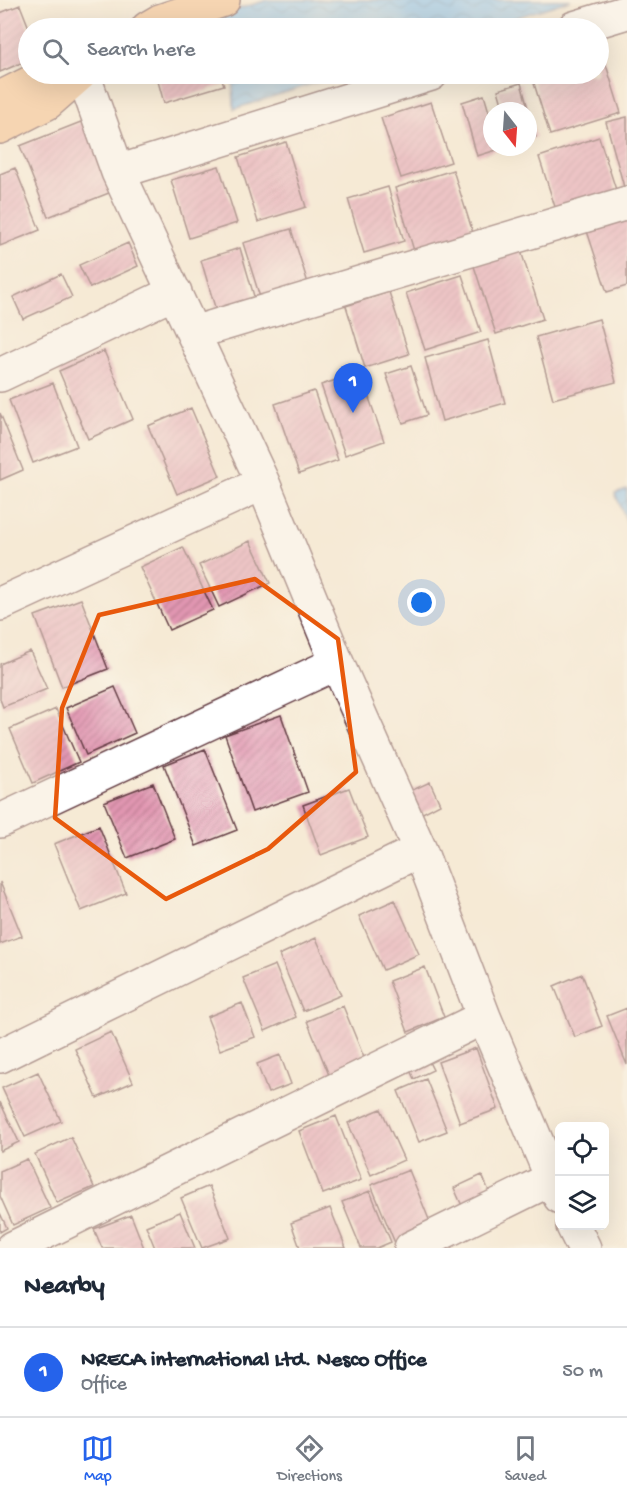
<!DOCTYPE html>
<style>
:root{--surface:#fff;--page:#f6f6f7;--text:#1f2937;--muted:#747a83;--line:#e0e1e3;--accent:#2563eb}
body{margin:0;font-family:"Gochi Hand",sans-serif;background:var(--page);color:var(--text)}
.controls{position:absolute;right:18px;bottom:18px;display:grid;overflow:hidden;border-radius:9px;box-shadow:0 6px 24px #0002}
.controls button{width:54px;height:54px;display:grid;place-items:center;padding:0;border:0;border-bottom:2px solid var(--line);background:var(--surface);color:var(--text);font:30px sans-serif}
.compass{position:absolute;left:483px;top:102px;width:54px;height:54px;border-radius:50%;background:var(--surface);box-shadow:0 6px 24px #0002;rotate:163deg}
.you{position:absolute;left:422px;top:603px;width:21px;height:21px;margin:-15px;border:4px solid #fff;border-radius:50%;background:#1a73e8;box-shadow:0 0 0 9px #1a73e833}
.badge{display:grid;place-items:center;width:39px;height:39px;border-radius:50%;background:var(--accent);color:#fff;font-size:20px;font-weight:700}
.pin{position:absolute;translate:-50% -50px;filter:drop-shadow(0 2px 3px #0008)}
.pin::after{content:'';position:absolute;top:32px;width:21px;height:18px;background:inherit;clip-path:polygon(0 0,100% 0,50% 100%)}
.list{margin:0;padding:0;list-style:none}
h2{display:flex;justify-content:space-between;align-items:center;height:78px;margin:0;padding:0 24px;font-size:26px}
h2 small{font-size:20px;font-weight:400;color:var(--muted)}
.list li{display:grid;grid-template-columns:39px 1fr auto;gap:18px;align-items:center;box-sizing:border-box;height:90px;padding:0 24px;border-top:2px solid var(--line)}
.list b{display:block;font-size:22px;white-space:nowrap}
.list p{margin:0;font-size:20px;white-space:nowrap;color:var(--muted)}
.list em{font-size:20px;font-style:normal;color:var(--muted)}
.icon{flex:none;width:33px;height:33px;fill:none;stroke:currentColor;stroke-width:2;stroke-linecap:round;stroke-linejoin:round}
.map{position:relative;flex:none;width:627px;height:1248px;overflow:hidden}
.search{position:absolute;background:var(--surface);box-shadow:0 6px 24px #0002;left:18px;right:18px;top:18px;height:66px;display:flex;align-items:center;gap:15px;box-sizing:border-box;padding:0 21px;border-radius:33px;color:var(--muted);font-size:22px}
.sheet{height:168px;background:var(--surface)}
nav{display:flex;justify-content:space-around;align-items:center;box-sizing:border-box;height:84px;border-top:2px solid var(--line);background:var(--surface);font-size:16px;color:var(--muted)}
nav a{display:grid;justify-items:center;gap:3px}
nav .on{color:var(--accent)}
.map>svg:first-child{display:block}
.water{fill:url(#water-waves);stroke:#646e8e;stroke-width:1.5}
.building{fill:url(#building-hatch)}
.lines{fill:none;stroke-linecap:round;stroke-linejoin:round}
.minor-casing{stroke:#643d44;stroke-width:36}
.major-casing{stroke:#643d44;stroke-width:36}
.minor{stroke:#fff;stroke-width:33}
.major{stroke:#f7bd88;stroke-width:33}
.marked{fill:none;stroke:#e8590c;stroke-width:4.5;stroke-linejoin:round}
</style>
<div class="map">
<svg width="627" height="1248" viewBox="0 0 627 1248">
<defs>
<pattern id="water-waves" width="16" height="10" patternUnits="userSpaceOnUse" patternTransform="scale(1.5)"><rect width="16" height="10" fill="#7dbef2"/><path d="M0 5q4-4 8 0t8 0" fill="none" stroke="#689ac4"/></pattern>
<pattern id="building-hatch" width="6" height="6" patternUnits="userSpaceOnUse" patternTransform="scale(1.5)"><rect width="6" height="6" fill="#e297b2"/><path d="M-1 1l2-2M0 6l6-6M5 7l2-2" fill="none" stroke="#b97b91"/></pattern>
</defs>
<rect width="100%" height="100%" fill="#fbf7ec"/>
<filter id="ink" filterUnits="userSpaceOnUse"><feTurbulence type="fractalNoise" baseFrequency=".0167" numOctaves="2"/><feDisplacementMap in="SourceGraphic" scale="12" xChannelSelector="R" yChannelSelector="G"/><feConvolveMatrix kernelMatrix="1 2 1 2 8 2 1 2 1" color-interpolation-filters="sRGB"/></filter>
<filter id="wash" filterUnits="userSpaceOnUse"><feTurbulence type="fractalNoise" baseFrequency=".008" numOctaves="4" result="noise"/><feDisplacementMap in="SourceGraphic" scale="24" xChannelSelector="R" yChannelSelector="G"/><feGaussianBlur stdDeviation="1.35" result="paint"/><feColorMatrix in="noise" values="0 0 0 0 0 0 0 0 0 0 0 0 0 0 0 0 0 1.4 0 .05"/><feComposite in="paint" operator="in"/></filter>
<g filter="url(#wash)">
<rect width="100%" height="100%" fill="#f6ead5"/>
<!-- water -->
<path class="water" d="M268,0H571L483,28H214L211,17Z
M231,74H344L234,109L233,80Z
M627,489V522L615,493Z"/>
<g id="blocks">
<!-- building -->
<path class="building" d="M20,5L29,28L28,60L0,72V13Z
M66,20L69,28H42Z
M603,55L621,113L550,135L532,77L544,74H598V56Z
M156,74H220L224,85L164,103Z
M521,83L536,137L528,140V111H504L498,90Z
M484,95L492,122V147H499L500,149L477,156L462,102Z
M431,102L451,162L401,178L381,118Z
M627,117V186L624,187L606,122Z
M91,118L119,189L48,217L20,146Z
M599,137L618,196L558,216L539,157Z
M286,142L306,207L258,222L238,157Z
M219,166L237,223L189,238L171,180Z
M15,168L40,230L0,246V174Z
M453,170L474,236L415,254L395,188Z
M388,187L404,241L364,253L348,199Z
M627,215V286L607,292L586,228Z
M291,229L312,296L264,310L243,243Z
M128,243L138,266L90,288L79,265Z
M519,245L543,319L496,334L472,260Z
M240,248L256,303L217,314L201,260Z
M61,274L72,297L23,319L13,297Z
M462,275L481,332L425,350L406,293Z
M389,292L409,354L365,368L346,306Z
M599,319L616,382L553,399L536,337Z
M488,340L505,403L442,421L425,358Z
M104,351L133,419L88,439L59,371Z
M411,366L427,415L403,423L386,374Z
M360,372L384,441L345,455L321,385Z
M53,383L77,446L33,463L9,400Z
M314,391L338,460L299,474L275,404Z
M191,408L220,476L177,494L148,426Z
M0,413L23,470L0,480Z
M250,541L270,583L219,607L199,565Z
M183,547L213,610L169,630L140,567Z
M81,599L108,669L62,687L35,616Z
M30,651L47,689L3,707L0,699V664Z
M115,687L135,733L86,755L66,708Z
M56,709L79,762L33,783L10,729Z
M281,715L308,792L252,812L225,735Z
M205,749L237,830L196,846L164,765Z
M430,782L440,804L417,816L406,793Z
M153,783L175,839L127,858L104,802Z
M349,788L368,837L321,855L303,805Z
M99,826L126,893L81,911L54,844Z
M0,882L22,936L0,944Z
M395,900L419,954L383,970L359,916Z
M316,938L341,995L303,1011L279,955Z
M275,965L296,1017L265,1031L243,978Z
M425,967L444,1017L408,1032L389,981Z
M582,974L602,1026L575,1037L554,986Z
M242,1003L255,1037L220,1050L207,1017Z
M343,1006L365,1060L329,1075L307,1021Z
M627,1008V1065L607,1016Z
M111,1032L133,1082L97,1098L75,1049Z
M476,1048L498,1109L460,1123L438,1062Z
M425,1054L433,1070L414,1079L407,1063Z
M280,1055L291,1084L268,1093L257,1064Z
M38,1072L61,1121L25,1137L2,1088Z
M426,1079L447,1131L419,1142L398,1091Z
M0,1102L19,1142L0,1151Z
M381,1109L404,1160L371,1175L348,1123Z
M336,1116L361,1180L323,1194L299,1131Z
M71,1137L94,1187L57,1203L35,1154Z
M27,1159L50,1208L13,1225L0,1196V1171Z
M409,1170L432,1227L395,1243L371,1185Z
M482,1175L492,1198L464,1210L454,1188Z
M209,1186L230,1238L202,1248L181,1198Z
M370,1191L391,1242L377,1248H361L342,1202Z
M330,1208L346,1248H300L291,1223Z
M180,1212L195,1248H155L146,1226Z
M0,1213L7,1228L0,1232Z
M131,1215L144,1248H102L94,1229Z"/>
</g>
</g>
<g filter="url(#ink)">
<use href="#blocks" fill-opacity="0" stroke="#643d44" stroke-width="1.5"/>
<g class="lines">
<!-- minor casing -->
<g class="minor-casing">
<path id="minor" d="M574,28L627,12
M83,74L118,172L263,483L337,663L420,850L484,1017L560,1197
M118,172L431,74
M193,333L627,203
M0,375L175,292
M0,604L263,483
M0,821L337,663
M0,1056L420,850
M573,1226L584,1248
M13,1248L484,1017
M411,1248L551,1179"/>
</g>
<!-- major casing -->
<g class="major-casing">
<path id="major" d="M148,28L160,21L223,0
M0,98L32,82L73,74
M0,127L47,103L80,74"/>
</g>
<!-- minor -->
<use href="#minor" class="minor"/>
<!-- major -->
<use href="#major" class="major"/>
</g>
</g>
<!-- marked area -->
<path d="M0 0H627V1248H0ZM255,579L338,639L356,772L268,849L166,899L55,818L62,708L99,615Z" fill="#f6ead5" fill-opacity=".55" fill-rule="evenodd"/>
<path class="marked" d="M255,579L338,639L356,772L268,849L166,899L55,818L62,708L99,615Z"/>
</svg>
<div class="controls">
<button><svg class="icon" aria-label="locate" viewBox="0 0 24 24"><circle cx="12" cy="12" r="6"/><path d="M12 2v4M12 18v4M2 12h4M18 12h4"/></svg></button>
<button><svg class="icon" aria-label="layers" viewBox="0 0 24 24"><path d="M12 4l9 5-9 5-9-5zM3 14l9 5 9-5"/></svg></button>
</div>
<svg class="compass" viewBox="-18 -18 36 36"><path d="M0-13l5 13h-10z" fill="#e53935"/><path d="M0 13l5-13h-10z" fill="#747a83"/></svg>
<div class="you"></div>
<div class="pin badge" style="left:353px;top:413px">1</div>
<div class="search"><svg class="icon" aria-label="search" viewBox="0 0 24 24"><circle cx="10" cy="10" r="6"/><path d="M15 15l6 6"/></svg>Search here</div>
</div>
<section class="sheet">
<h2>Nearby<small></small></h2>
<ul class="list">
<li><span class="badge">1</span><div><b>NRECA international Ltd. Nesco Offjce</b><p>Office</p></div><em>50 m</em></li>
</ul>
</section>
<nav>
<a class="on"><svg class="icon" aria-label="map" viewBox="0 0 24 24"><path d="M3 6l6-2 6 2 6-2v14l-6 2-6-2-6 2zM9 4v14M15 6v14"/></svg>Map</a>
<a><svg class="icon" aria-label="directions" viewBox="0 0 24 24"><path d="M12 3l9 9-9 9-9-9zM9 14v-3h6M13 9l2 2-2 2"/></svg>Directions</a>
<a><svg class="icon" aria-label="saved" viewBox="0 0 24 24"><path d="M7 4h10v16l-5-4-5 4z"/></svg>Saved</a>
</nav>
